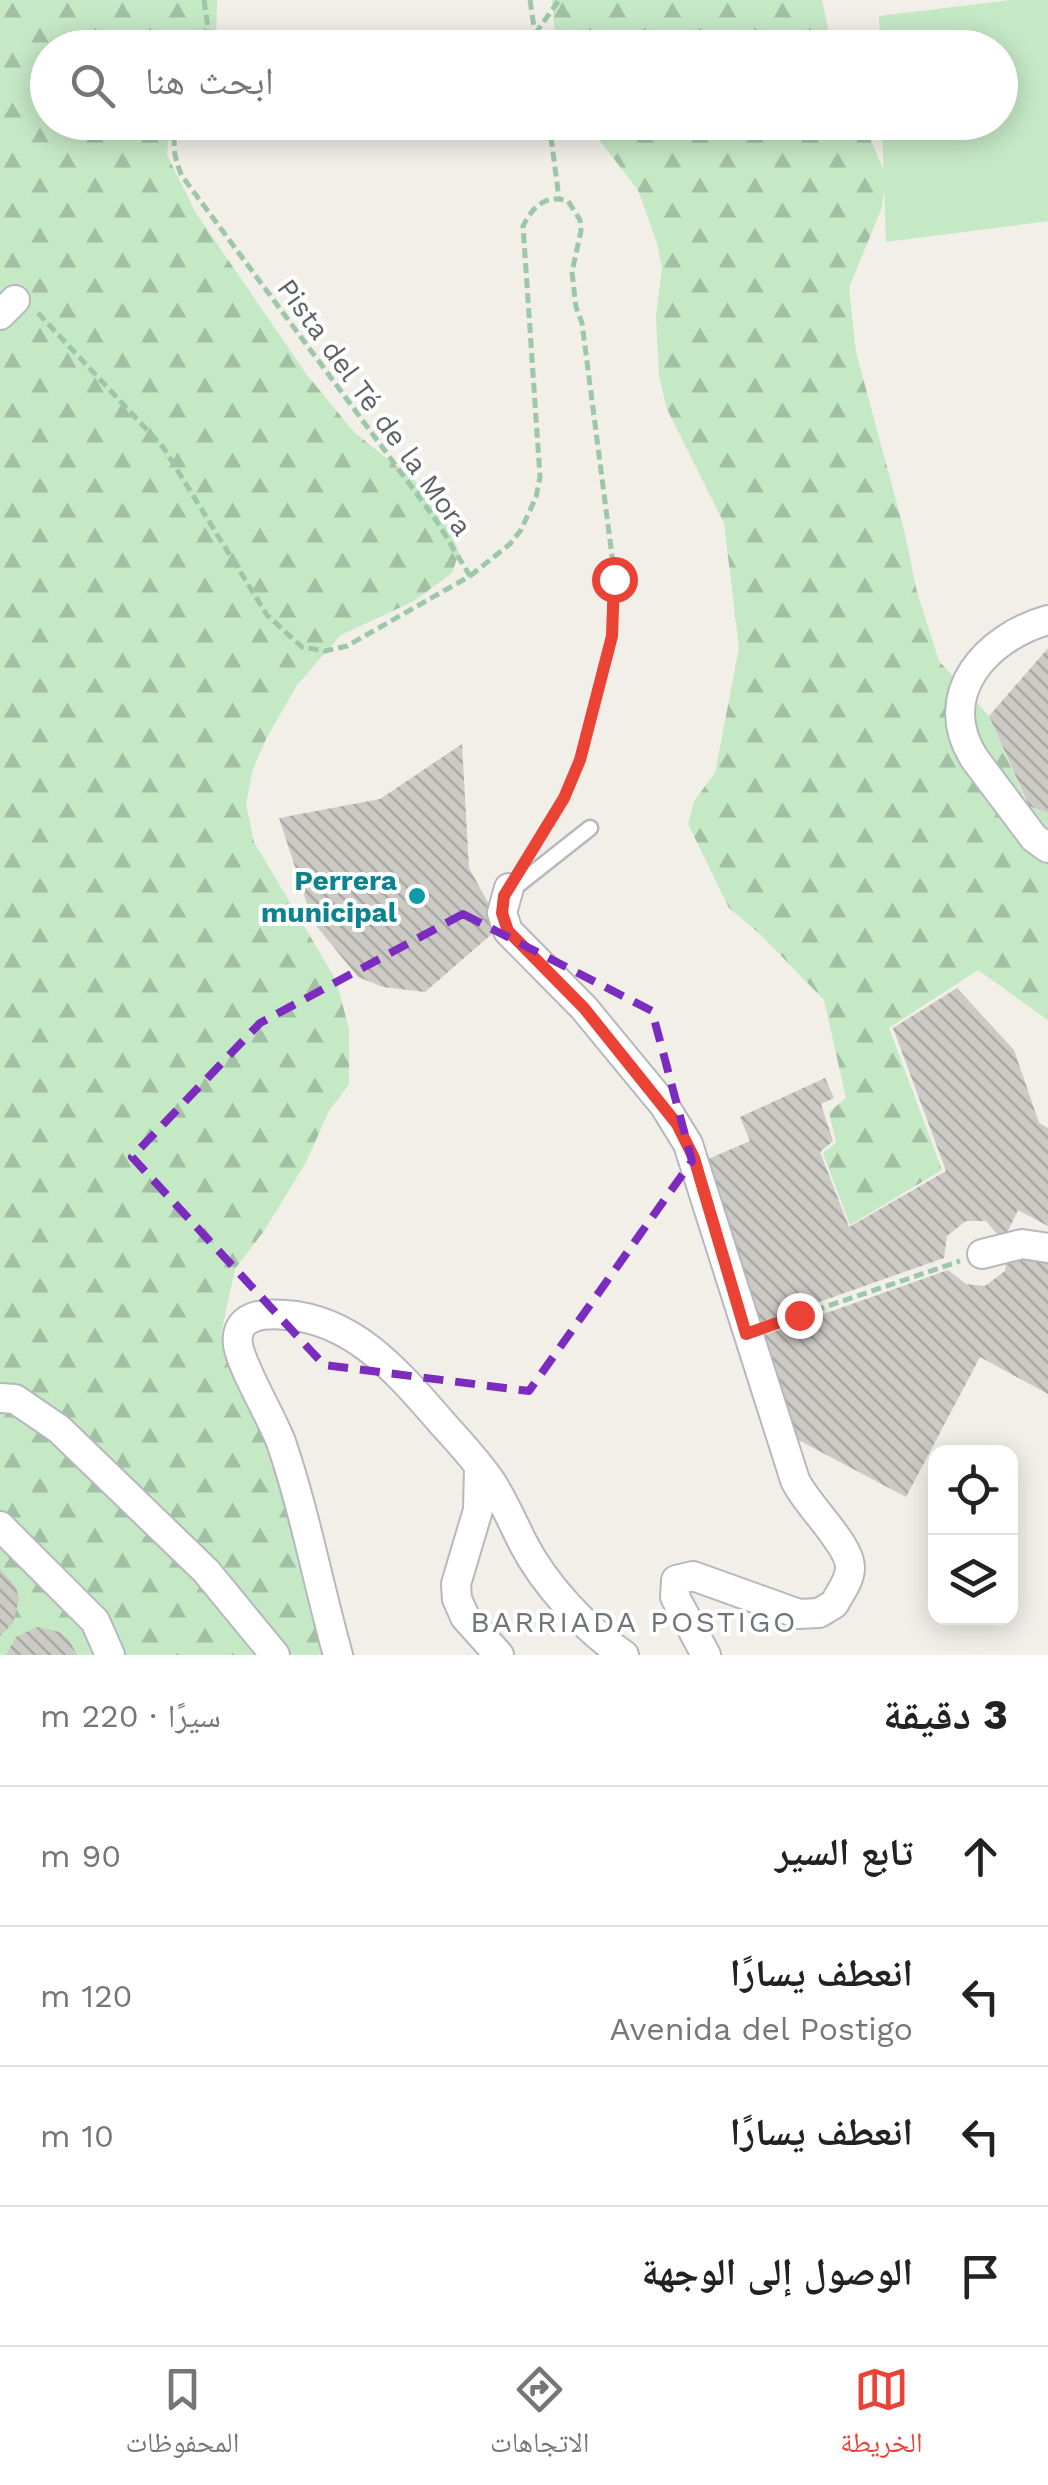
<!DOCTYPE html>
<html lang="ar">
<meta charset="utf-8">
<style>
:root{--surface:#fff;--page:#f2f2f2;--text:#222;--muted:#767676;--line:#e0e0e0;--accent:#ea4335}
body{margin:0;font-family:"Work Sans","Noto Naskh Arabic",sans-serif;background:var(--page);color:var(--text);direction:rtl}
.controls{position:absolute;right:30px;bottom:30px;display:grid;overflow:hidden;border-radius:20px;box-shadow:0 5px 25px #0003}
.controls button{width:90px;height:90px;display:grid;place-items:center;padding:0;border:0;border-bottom:2px solid var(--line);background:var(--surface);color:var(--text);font:50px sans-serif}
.stop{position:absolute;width:30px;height:30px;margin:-22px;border:8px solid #ea4335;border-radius:50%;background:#fff}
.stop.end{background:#ea4335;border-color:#fff;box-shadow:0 2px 10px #0008}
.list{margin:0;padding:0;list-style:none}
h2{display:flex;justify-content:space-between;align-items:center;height:130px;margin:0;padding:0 40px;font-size:42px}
h2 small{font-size:32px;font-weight:400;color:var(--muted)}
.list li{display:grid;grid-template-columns:65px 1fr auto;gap:30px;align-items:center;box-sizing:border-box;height:140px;padding:0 40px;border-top:2px solid var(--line)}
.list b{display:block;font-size:38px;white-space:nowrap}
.list p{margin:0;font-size:32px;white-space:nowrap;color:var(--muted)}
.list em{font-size:32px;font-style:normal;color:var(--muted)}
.icon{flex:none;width:55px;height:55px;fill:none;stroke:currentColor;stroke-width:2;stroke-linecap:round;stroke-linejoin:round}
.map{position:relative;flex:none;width:1048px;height:1655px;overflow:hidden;direction:ltr}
.search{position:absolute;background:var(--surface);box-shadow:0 5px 25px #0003;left:30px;right:30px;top:30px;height:110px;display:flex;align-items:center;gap:25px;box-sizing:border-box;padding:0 35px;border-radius:55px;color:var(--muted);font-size:38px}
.sheet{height:690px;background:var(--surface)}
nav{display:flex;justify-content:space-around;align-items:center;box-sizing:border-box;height:140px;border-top:2px solid var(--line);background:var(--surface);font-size:28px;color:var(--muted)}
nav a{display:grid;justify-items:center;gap:5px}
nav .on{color:var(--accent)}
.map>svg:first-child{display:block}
.grass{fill:#c5e8c5}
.forest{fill:url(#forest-firs)}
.building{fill:url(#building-back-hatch)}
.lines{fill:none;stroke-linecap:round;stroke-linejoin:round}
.service-casing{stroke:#b5b8bc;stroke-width:19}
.minor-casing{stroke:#b5b8bc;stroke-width:32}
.path{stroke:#9cc7a9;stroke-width:5;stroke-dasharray:10 5;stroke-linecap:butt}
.service{stroke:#fff;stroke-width:14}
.minor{stroke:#fff;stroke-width:28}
.route{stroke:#ea4335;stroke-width:12}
.marked{fill:none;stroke:#7b2cbf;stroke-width:8;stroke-dasharray:20 12;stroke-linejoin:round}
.culture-dot{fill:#0f9aa8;stroke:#fff;stroke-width:4}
.labels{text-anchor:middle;stroke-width:8;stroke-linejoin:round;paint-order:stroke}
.street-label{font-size:28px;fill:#5f6368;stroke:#fff}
.culture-label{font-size:28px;font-weight:bold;fill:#0d838f;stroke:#fff;text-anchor:end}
.neighbourhood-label{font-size:30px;letter-spacing:2.5px;fill:#70757a;stroke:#fff}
</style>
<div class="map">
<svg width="1048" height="1655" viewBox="0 0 1048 1655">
<defs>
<pattern id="forest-firs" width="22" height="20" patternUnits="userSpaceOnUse" patternTransform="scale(2.5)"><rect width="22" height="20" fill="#c5e8c5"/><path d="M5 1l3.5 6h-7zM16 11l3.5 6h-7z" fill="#a3c0a4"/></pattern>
<pattern id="building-back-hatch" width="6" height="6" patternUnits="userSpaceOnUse" patternTransform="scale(2.5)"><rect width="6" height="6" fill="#cccac5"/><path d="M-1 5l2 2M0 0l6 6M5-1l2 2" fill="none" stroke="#a9a8a4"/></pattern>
</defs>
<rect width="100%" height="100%" fill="#f1efe8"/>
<!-- grass -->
<path class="grass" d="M1011,0H1048V221L886,242L882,123L1000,122V48L880,47L879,16Z"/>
<!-- forest -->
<path class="forest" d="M0,0H217L216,47L48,48V122L176,123L169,133L167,155L196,213L307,375L354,432L415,481L445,518L459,553L452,573L414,601L341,635L297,685L267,737L253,769L246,804L254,842L336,980L349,1029V1084L329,1111L306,1162L264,1231L235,1269L221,1334L282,1473L331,1655H0Z
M552,0H822L832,47H556Z
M586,123H863L886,175L882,207L849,288L856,352L904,530L917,592L939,661L989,716L1028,806L1048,813V1020L978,970L889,1028L942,1170L850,1225L823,1153L836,1143L829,1112L846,1098L824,1000L761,935L729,908L688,824L694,801L715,773L739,648L724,523L667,409L659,376L656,316L662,267L657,243L638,190Z"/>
<!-- building -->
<path class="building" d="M1048,648V813L1029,806L989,716Z
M462,744L469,868L501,926L425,992L383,987L358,977L313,922L279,818L380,799Z
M957,988L1014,1050L1039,1123L1048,1128V1226L1018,1210L1008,1231L998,1235L986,1221H966L947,1236L944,1258L759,1323L701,1162L750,1141L740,1117L825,1078L834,1098L821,1104L833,1141L820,1152L849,1227L946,1171L893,1028Z
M1048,1255V1394L980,1357L906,1497L787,1434L761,1336L948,1270L966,1284L985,1286L1005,1271L1007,1257Z
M0,1569L16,1587L19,1599L13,1623L0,1636Z
M37,1627L60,1632L69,1640L77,1655H6L16,1637Z"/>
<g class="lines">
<!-- service casing -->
<g class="service-casing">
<path id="service" d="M509,892L590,828"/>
</g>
<!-- minor casing -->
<g class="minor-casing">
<path id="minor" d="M0,315L15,300
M1048,620C987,637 934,694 974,758L1034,838L1048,848
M509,888L502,913L508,931L584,1008L664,1105L688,1144L795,1480C806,1505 851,1545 850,1568C850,1580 840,1593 834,1604L819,1613L799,1614L693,1576L676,1580L675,1597L706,1655
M982,1254L1022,1244L1048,1248
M0,1398L15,1399L59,1429L206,1571L275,1655
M479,1466L478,1510L456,1584L457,1599L465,1617L499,1655
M0,1526L95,1621L110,1655
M338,1655C318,1584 305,1512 281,1442C271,1416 242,1368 238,1345C234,1314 265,1313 286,1315C356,1320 400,1375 443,1424C460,1443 478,1462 492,1483C504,1502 513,1523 523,1543C544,1584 586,1630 624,1655"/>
</g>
<!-- path -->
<path class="path" d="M204,0L211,48
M530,0L537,48
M535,34L559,0
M549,122L559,198
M38,313L163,447L267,615L302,647L325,651L347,646L470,576L436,520L182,176C174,158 170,140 180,122
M470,576L510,544L521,530L536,497L540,477L523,226C533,206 546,194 568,201L580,220L581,231L572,272L576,307L582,323L615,579L612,636L581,760L572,783L536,842
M772,1325L960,1261"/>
<!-- service -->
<use href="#service" class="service"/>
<!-- minor -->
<use href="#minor" class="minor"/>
</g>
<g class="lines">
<!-- route -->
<path class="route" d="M614,579L612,636L580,760L564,798L504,896L502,913L508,931L584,1008L677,1124L694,1158L746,1334L799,1315"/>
</g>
<!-- marked area -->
<path class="marked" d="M463,914L652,1011L692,1161L529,1391L324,1365L132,1157L260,1023Z"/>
<!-- markers -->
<circle class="culture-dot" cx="417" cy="896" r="10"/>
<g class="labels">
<!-- street labels -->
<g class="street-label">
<text transform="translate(375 407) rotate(54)" y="10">Pista del Té de la Mora</text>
</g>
<!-- culture labels -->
<g class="culture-label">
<text x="397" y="890">Perrera<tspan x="397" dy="32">municipal</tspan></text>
</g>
<!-- neighbourhood labels -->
<g class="neighbourhood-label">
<text x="634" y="1632">BARRIADA POSTIGO</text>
</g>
</g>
</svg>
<div class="controls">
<button><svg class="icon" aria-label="locate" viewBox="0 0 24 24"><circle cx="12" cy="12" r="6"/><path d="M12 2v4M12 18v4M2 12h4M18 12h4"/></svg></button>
<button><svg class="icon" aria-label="layers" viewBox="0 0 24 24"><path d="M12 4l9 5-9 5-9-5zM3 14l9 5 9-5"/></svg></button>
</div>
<div class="stop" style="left:614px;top:579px"></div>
<div class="stop end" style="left:799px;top:1315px"></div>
<div class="search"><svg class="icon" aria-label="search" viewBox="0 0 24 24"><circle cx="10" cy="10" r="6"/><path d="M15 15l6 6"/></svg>ابحث هنا</div>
</div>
<section class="sheet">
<h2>3 دقيقة<small>سيرًا · 220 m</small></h2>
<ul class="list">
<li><svg class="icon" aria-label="ahead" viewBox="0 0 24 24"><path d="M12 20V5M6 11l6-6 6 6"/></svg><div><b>تابع السير</b></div><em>90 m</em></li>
<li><svg class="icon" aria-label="left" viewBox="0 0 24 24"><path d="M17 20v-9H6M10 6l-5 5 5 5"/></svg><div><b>انعطف يسارًا</b><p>Avenida del Postigo</p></div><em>120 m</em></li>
<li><svg class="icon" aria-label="left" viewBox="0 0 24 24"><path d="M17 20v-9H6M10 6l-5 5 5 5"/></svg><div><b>انعطف يسارًا</b></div><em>10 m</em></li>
<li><svg class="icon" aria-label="arrive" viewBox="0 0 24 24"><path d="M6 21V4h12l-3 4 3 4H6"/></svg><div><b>الوصول إلى الوجهة</b></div></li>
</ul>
</section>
<nav>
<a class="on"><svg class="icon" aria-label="map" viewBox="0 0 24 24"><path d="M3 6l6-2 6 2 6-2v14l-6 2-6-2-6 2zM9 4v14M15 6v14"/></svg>الخريطة</a>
<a><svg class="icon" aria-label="directions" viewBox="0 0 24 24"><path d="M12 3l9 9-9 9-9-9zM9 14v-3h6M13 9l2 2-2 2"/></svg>الاتجاهات</a>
<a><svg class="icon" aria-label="saved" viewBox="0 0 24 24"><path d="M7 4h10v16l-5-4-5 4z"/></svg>المحفوظات</a>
</nav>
